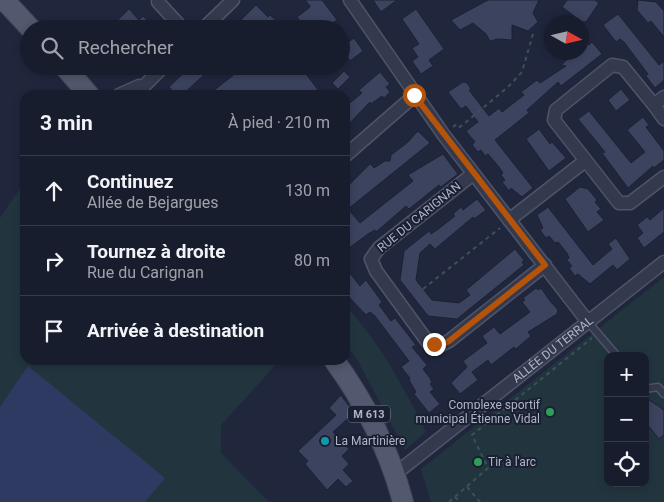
<!DOCTYPE html>
<html lang="fr">
<meta charset="utf-8">
<style>
:root{--surface:#181d2e;--page:#252a3a;--text:#f1f3f6;--muted:#9fa2aa;--line:#363b4a}
body{margin:0;font-family:Roboto,sans-serif;background:var(--page);color:var(--text)}
.controls{position:absolute;right:15px;bottom:15px;display:grid;overflow:hidden;border-radius:10px;box-shadow:0 2px 8px #0003}
.controls button{width:45px;height:45px;display:grid;place-items:center;padding:0;border:0;border-bottom:1px solid var(--line);background:var(--surface);color:var(--text);font:25px sans-serif}
.compass{position:absolute;left:544px;top:15px;width:45px;height:45px;border-radius:50%;background:var(--surface);box-shadow:0 2px 8px #0003;rotate:98deg}
.stop{position:absolute;width:15px;height:15px;margin:-11px;border:4px solid #b45309;border-radius:50%;background:#fff}
.stop.end{background:#b45309;border-color:#fff;box-shadow:0 1px 5px #0008}
.list{margin:0;padding:0;list-style:none}
h2{display:flex;justify-content:space-between;align-items:center;height:65px;margin:0;padding:0 20px;font-size:21px}
h2 small{font-size:16px;font-weight:400;color:var(--muted)}
.list li{display:grid;grid-template-columns:32px 1fr auto;gap:15px;align-items:center;box-sizing:border-box;height:70px;padding:0 20px;border-top:1px solid var(--line)}
.list b{display:block;font-size:19px;white-space:nowrap}
.list p{margin:0;font-size:16px;white-space:nowrap;color:var(--muted)}
.list em{font-size:16px;font-style:normal;color:var(--muted)}
.icon{flex:none;width:28px;height:28px;fill:none;stroke:currentColor;stroke-width:2;stroke-linecap:round;stroke-linejoin:round}
.map{position:relative;flex:none;width:664px;height:502px;overflow:hidden}
.search{position:absolute;background:var(--surface);box-shadow:0 2px 8px #0003;left:20px;top:20px;width:330px;height:55px;display:flex;align-items:center;gap:12px;box-sizing:border-box;padding:0 18px;border-radius:28px;color:var(--muted);font-size:19px}
.panel{position:absolute;background:var(--surface);box-shadow:0 2px 8px #0003;left:20px;top:90px;width:330px;height:275px;border-radius:15px}
.map>svg:first-child{display:block}
.green{fill:#22353e;fill-rule:evenodd}
.water{fill:#2f3a62}
.building{fill:#3c435e;stroke:#1c2134}
.lines{fill:none;stroke-linecap:round;stroke-linejoin:round}
.service-casing{stroke:#505468;stroke-width:9}
.minor-casing{stroke:#505468;stroke-width:15}
.primary-casing{stroke:#3e4356;stroke-width:22}
.path{stroke:#3d5158;stroke-width:2;stroke-dasharray:4 4;stroke-linecap:butt}
.service{stroke:#343a4d;stroke-width:6}
.minor{stroke:#343a4d;stroke-width:12}
.primary{stroke:#52586d;stroke-width:20}
.route{stroke:#b45309;stroke-width:6}
.leisure-dot{fill:#2e9e5b;stroke:#1a1f32;stroke-width:2}
.culture-dot{fill:#0f9aa8;stroke:#1a1f32;stroke-width:2}
.labels{text-anchor:middle;stroke-width:4;stroke-linejoin:round;paint-order:stroke}
.shield{fill:#1a1f32;stroke:#83879c;stroke-width:1}
.shield-label{font-size:11px;font-weight:bold;fill:#b0b4c9}
.street-label{font-size:12px;fill:#b0b4c9;stroke:#1a1f32}
.poi-label{font-size:12px;fill:#b0b4c9;stroke:#1a1f32;text-anchor:start}
</style>
<div class="map">
<svg width="664" height="502" viewBox="0 0 664 502">
<rect width="100%" height="100%" fill="#20273d"/>
<!-- green -->
<path class="green" d="M25,181V360H280L221,425V453L269,502H0V218Z
M664,277V502H431L421,469ZM608,356H645V483H608Z
M345,305C379,342 404,387 426,432L405,450L357,359L345,344Z"/>
<!-- water -->
<path class="water" d="M28,366L165,478L145,502H0V407Z"/>
<!-- building -->
<path class="building" d="M305,0H322L337,20L324,29H316L311,21L303,26L297,17L309,8L310,6Z
M373,0H397L381,12Z
M488,0H539L533,13L538,22L528,31L512,25V40L498,39L490,41L486,34L473,23L460,30L451,20Z
M567,0H595L599,3L586,22H582L562,7Z
M638,0L656,2L664,11V37L651,21L648,23L637,10Z
M256,5L268,17L270,15L278,22L271,29H263L258,23L252,29H232Z
M129,9L139,20L143,16L155,29H122L116,22Z
M416,9L444,49L429,60L433,66L421,74L412,61L418,57L412,48L419,44L402,19Z
M618,14L659,65L664,61V80L655,88L646,76L648,74L624,42L620,39L616,42L603,25Z
M354,38L363,51L350,61L341,47Z
M592,42L602,54L561,86L558,82L527,110L529,113L495,140L533,188L522,197L511,188L509,191L502,182L505,180L501,175L503,173L499,167L488,154L485,156L481,150L478,152L472,145L475,142L466,131L478,122L466,106L461,109L448,92L463,82L467,83L471,89L469,90L489,116L499,108L502,112L524,95L521,92L537,80L540,83L566,66L561,65L576,52H582V48L587,43L589,45Z
M191,66H214L182,95H177L169,87Z
M245,66H300L322,95H208Z
M344,71L350,77L338,89L332,83Z
M380,72L390,84L386,87L390,92L384,98L382,96L371,104L370,102L345,128V107L362,93L359,90Z
M621,89L630,100L616,111L608,100Z
M589,111L631,163L645,152L627,130L643,117L649,125L646,127L664,151V160L654,168L653,166L628,188L602,153L605,152L578,119Z
M539,129L550,144L552,142L566,158L549,171L526,139Z
M418,131L430,143L348,209L360,223L413,181L408,175L443,154L458,174L441,187L439,185L409,209L406,206L376,232L375,230L368,234L345,251V189L370,164L374,168L385,161H390L391,155L407,143Z
M580,187L588,189L597,200L595,202L601,209L597,212L604,220L588,232L565,199Z
M477,199L486,210L474,219L473,217L435,249L430,244L420,253L416,280L432,300L459,303L470,295L466,290L515,249L524,260L522,262L524,265L457,319L428,316L400,280L404,251L429,231L431,234L437,230L455,216L453,214L461,207L463,210Z
M548,207L593,265L612,249L608,244L616,238L630,259L617,270L613,265L590,284L578,274L575,276L569,268L572,266L567,260L569,258L567,253L558,242L555,243L549,236L546,238L540,230L543,228L537,215Z
M664,208V232L644,248L637,238L643,233L637,225L647,217L650,220Z
M345,267L360,286L366,280L382,302L379,305L391,321L395,318L416,345L412,347L427,365L423,369L430,378L432,383L430,384L434,389L430,392L440,404L429,413L414,394L416,392L409,380L410,378L401,367L409,361L375,316L370,312L366,315L345,293Z
M536,288L538,290L541,288L550,301L558,310L557,314L528,332L531,336L516,349L514,347L491,365L488,360L472,372L478,380L460,394L451,383L467,367L463,361L487,343L482,336L494,327L500,334L530,312L522,302L525,300L523,298Z
M341,395L354,413L333,432L349,449L342,456L349,464L343,470L353,481L346,487L338,479L327,490L305,464L308,461L298,451L336,415L329,408Z
M645,397L664,410V435L659,439L645,422Z"/>
<g class="lines">
<!-- service casing -->
<g class="service-casing">
<path id="service" d="M588,322L617,356
M645,389L658,387L664,394"/>
</g>
<!-- minor casing -->
<g class="minor-casing">
<g id="minor">
<path d="M350,0L443,134L588,322"/>
<path d="M158,2L183,29"/>
<path d="M203,29L233,0"/>
<path d="M119,95L139,86"/>
<path d="M135,95L164,66"/>
<path d="M664,97L654,105L623,67L612,65L556,110L554,120L619,203H630L664,177"/>
<path d="M654,105L664,119"/>
<path d="M345,156L415,95"/>
<path d="M473,174L379,248L371,259L376,271L427,341L441,345L449,341L545,265"/>
<path d="M509,220L585,161"/>
<path id="s1" d="M395,474L664,262"/>
</g>
</g>
<!-- primary casing -->
<g class="primary-casing">
<path id="primary" d="M4,0L31,29
M64,66L89,95
M334,360C366,404 389,449 403,502"/>
</g>
<!-- path -->
<path class="path" d="M453,127L457,124L460,127L508,87L522,72L533,34
M423,289L500,228
M467,487L480,502
M455,497L460,502
M449,502L488,468L472,435L592,338"/>
<!-- service -->
<use href="#service" class="service"/>
<!-- minor -->
<use href="#minor" class="minor"/>
<!-- primary -->
<use href="#primary" class="primary"/>
</g>
<g class="lines">
<!-- route -->
<path class="route" d="M414,95L545,265L449,341L441,345L434,344"/>
</g>
<!-- markers -->
<g class="leisure-dot">
<circle cx="550" cy="412" r="5"/>
<circle cx="478" cy="462" r="5"/>
</g>
<circle class="culture-dot" cx="325" cy="441" r="5"/>
<g class="labels">
<!-- shield labels -->
<rect class="shield" x="348" y="405.5" width="42" height="17" rx="4"/>
<g class="shield-label">
<text x="369" y="418">M 613</text>
</g>
<!-- street labels -->
<g class="street-label">
<text transform="translate(419 217) rotate(-39)" y="4">RUE DU CARIGNAN</text>
<text dy="4" stroke="none"><textPath href="#s1" startOffset="201">ALLÉE DU TERRAL</textPath></text>
</g>
<!-- poi labels -->
<g class="poi-label">
<text x="540" y="409" text-anchor="end">Complexe sportif<tspan x="540" dy="14">municipal Étienne Vidal</tspan></text>
<text x="335" y="445">La Martinière</text>
<text x="488" y="466">Tir à l'arc</text>
</g>
</g>
</svg>
<div class="controls">
<button>+</button>
<button>−</button>
<button><svg class="icon" aria-label="locate" viewBox="0 0 24 24"><circle cx="12" cy="12" r="6"/><path d="M12 2v4M12 18v4M2 12h4M18 12h4"/></svg></button>
</div>
<svg class="compass" viewBox="-18 -18 36 36"><path d="M0-13l5 13h-10z" fill="#e53935"/><path d="M0 13l5-13h-10z" fill="#9fa2aa"/></svg>
<div class="stop" style="left:414px;top:95px"></div>
<div class="stop end" style="left:434px;top:344px"></div>
<div class="search"><svg class="icon" aria-label="search" viewBox="0 0 24 24"><circle cx="10" cy="10" r="6"/><path d="M15 15l6 6"/></svg>Rechercher</div>
<section class="panel">
<h2>3 min<small>À pied · 210 m</small></h2>
<ul class="list">
<li><svg class="icon" aria-label="ahead" viewBox="0 0 24 24"><path d="M12 20V5M6 11l6-6 6 6"/></svg><div><b>Continuez</b><p>Allée de Bejargues</p></div><em>130 m</em></li>
<li><svg class="icon" aria-label="right" viewBox="0 0 24 24"><path d="M7 20v-9h11M14 6l5 5-5 5"/></svg><div><b>Tournez à droite</b><p>Rue du Carignan</p></div><em>80 m</em></li>
<li><svg class="icon" aria-label="arrive" viewBox="0 0 24 24"><path d="M6 21V4h12l-3 4 3 4H6"/></svg><div><b>Arrivée à destination</b></div></li>
</ul>
</section>
</div>
